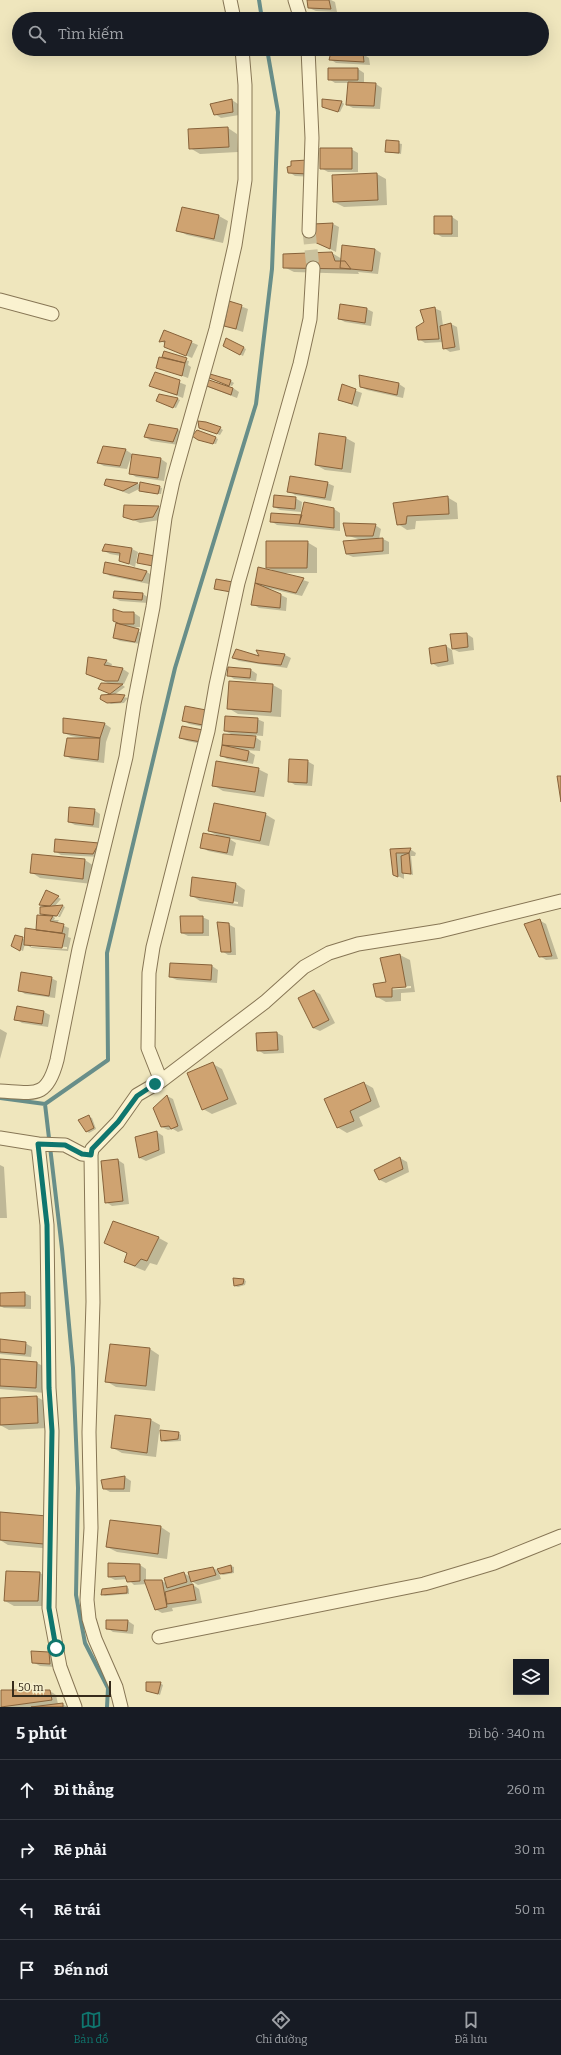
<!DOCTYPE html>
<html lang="vi">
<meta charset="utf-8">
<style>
:root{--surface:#171b24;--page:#242831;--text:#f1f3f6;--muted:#9ea1a6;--line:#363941;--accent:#0f766e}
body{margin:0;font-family:Bitter,serif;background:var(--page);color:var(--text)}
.controls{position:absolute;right:12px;bottom:12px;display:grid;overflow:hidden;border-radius:0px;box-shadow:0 4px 16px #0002}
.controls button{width:36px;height:36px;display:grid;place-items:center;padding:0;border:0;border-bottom:1px solid var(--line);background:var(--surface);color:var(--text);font:20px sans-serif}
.scale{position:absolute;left:12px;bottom:10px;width:99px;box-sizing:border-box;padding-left:4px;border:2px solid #362b1b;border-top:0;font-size:11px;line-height:14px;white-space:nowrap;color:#362b1b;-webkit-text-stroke:3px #f6efcc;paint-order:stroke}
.stop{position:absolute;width:12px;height:12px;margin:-9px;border:3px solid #0f766e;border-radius:50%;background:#fff}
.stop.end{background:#0f766e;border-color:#fff;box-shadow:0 1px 4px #0008}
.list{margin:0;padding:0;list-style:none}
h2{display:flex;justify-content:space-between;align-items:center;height:52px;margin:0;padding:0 16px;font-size:17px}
h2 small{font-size:13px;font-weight:400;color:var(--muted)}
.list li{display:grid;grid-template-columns:26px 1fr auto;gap:12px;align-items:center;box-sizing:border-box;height:60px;padding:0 16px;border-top:1px solid var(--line)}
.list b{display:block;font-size:15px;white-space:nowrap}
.list em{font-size:13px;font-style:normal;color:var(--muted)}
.icon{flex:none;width:22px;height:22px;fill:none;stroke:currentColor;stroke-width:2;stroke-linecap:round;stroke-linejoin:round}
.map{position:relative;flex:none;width:561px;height:1707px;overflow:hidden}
.search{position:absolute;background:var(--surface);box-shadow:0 4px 16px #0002;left:12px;right:12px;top:12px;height:44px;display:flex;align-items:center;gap:10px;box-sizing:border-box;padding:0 14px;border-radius:22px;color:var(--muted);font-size:15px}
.sheet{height:292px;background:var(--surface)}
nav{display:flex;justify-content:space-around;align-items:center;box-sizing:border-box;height:56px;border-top:1px solid var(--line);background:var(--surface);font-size:11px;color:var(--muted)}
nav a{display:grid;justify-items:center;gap:2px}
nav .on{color:var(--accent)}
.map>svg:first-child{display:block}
.shadow{fill:#0003;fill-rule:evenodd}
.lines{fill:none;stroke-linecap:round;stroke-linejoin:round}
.stream{stroke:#688e89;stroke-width:4}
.building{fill:#cfa371;stroke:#87623a}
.minor-tunnel{stroke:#cac19d;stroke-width:13;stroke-dasharray:13 6;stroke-linecap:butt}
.minor-casing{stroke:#877655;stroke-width:15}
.minor{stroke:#faf2d0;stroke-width:13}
.route{stroke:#0f766e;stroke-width:5}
</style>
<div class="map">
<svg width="561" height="1707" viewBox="0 0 561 1707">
<rect width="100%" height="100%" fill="#efe6bd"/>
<!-- shadow -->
<path class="shadow" d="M308,0H331L335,2L337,12L316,11L309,8Z
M191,49H216V52L199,54Z
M323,49L322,50L330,55H320L314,51Z
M324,49H334L333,53H344L338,49H385V54H363L369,58L370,65L336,63L330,59L332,53Z
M358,69L364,73V84H376L382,88L380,109L353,108L347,105L349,83H335L329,79Z
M232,100L238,104L239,115L221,118L215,114L212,105Z
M323,100L342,102L344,104L340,112L323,107Z
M228,128L237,134L238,152L200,154L190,148Z
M386,141L402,144L401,154L386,152Z
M351,149L358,153V172H328L321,168Z
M288,168L314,177L295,176L289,172Z
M377,174L386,179L387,205L344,207L334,202Z
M219,216L228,221L223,243L187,235L177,230Z
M452,217L458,221V237H442L435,233Z
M333,224L339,227L336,252L318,243L313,225Z
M375,249L381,253L378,274L358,272L359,274L294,272L284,267L332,253L342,259Z
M230,302L248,309L243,332L225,326Z
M434,308L441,311L443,326L451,324L457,327L460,350L450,352L444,348L443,342L425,343L419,339L425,323Z
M367,309L373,312L371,326L345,322L339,319Z
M165,331L198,345L192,358L165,346L166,344L161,341Z
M225,346L244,348L246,349L243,356Z
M164,356L189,361L188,365L191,367L188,378L157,367L170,360Z
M156,373L186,385L183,398L151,386Z
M210,375L231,381L234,383L232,386L211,379Z
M360,376L399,384L405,388L403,398L367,390L361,387Z
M207,381L233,388L239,392L237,398L211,388L205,385Z
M343,386L362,393L358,407L339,400Z
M160,395L178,399L180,400L176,408L159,402Z
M199,423L220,428L223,430L220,435L203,429Z
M178,430L184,433L179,445L151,441L145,437Z
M197,431L216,438L218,439L216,444L202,441Z
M346,438L355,443L351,473L325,470L316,465Z
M103,447L126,450L132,454L127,469L104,466L98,463Z
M161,459L167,463L164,481L136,477L130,473Z
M107,480L159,487L162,488L161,494L143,492L141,488L129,494L105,485Z
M327,483L334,486L331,501L295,495L289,491Z
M447,497L457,503L458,519L416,521L415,529L407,530L398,524L394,504Z
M295,498L302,502L301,512L280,510L274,507Z
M125,506L158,507L164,511L160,520L140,523L124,516Z
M334,509L340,513V531L277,525L271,521Z
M375,525L381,529L379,539H383L389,542V554L353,557L346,554L361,540L346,535Z
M307,542L317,548V573H282L309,582L302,596L267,588L287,598L286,611L259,608L253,604L259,569L274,571L267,567Z
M106,545L132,549L138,552L135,567L120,560L121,556L110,554L104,551Z
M106,563L147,572L153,576L149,584L110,576L104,572Z
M143,594L149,598L148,603L120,601L114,598Z
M123,613H134L140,617V627L129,628L145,634L141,644L120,641L114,638L117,622Z
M467,634L473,638L474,650L459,652L453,649Z
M446,646L452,650L454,664L438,667L432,663Z
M257,651L285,655L291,658L287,668L239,661L233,658L261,657Z
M106,661L112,664L111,667L123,669L129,673L124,684H121L125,687L114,695L128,698L124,703L111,704L101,698L113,695L102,690L110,684L87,674Z
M251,670L257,674L256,681L234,679L228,675Z
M273,685L282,690L281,717L238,714L228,708Z
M186,707L209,728L189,724L183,720Z
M257,719L264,722L263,736L252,735L261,741L260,751L246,750L255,755L253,764L227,759L221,755L224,735H233L225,731Z
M64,720L105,724L111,728L106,742L104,763L71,759L65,755L81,738L71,736L64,733Z
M183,727L207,745L187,741L180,738Z
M307,761L314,765L312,786L295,785L289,781Z
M258,769L268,774L264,797L223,791L213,785Z
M94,810L100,814L99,828L75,825L69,822Z
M265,814L275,820L269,846L228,838L236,843L233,856L208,851L202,847L220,837L209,831Z
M99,844L100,857L61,855L55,851Z
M410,849L416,853L415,856H411L413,875L404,873V879L394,874L391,850Z
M85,860L94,866L92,884L40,878L31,872Z
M193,878L236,884L245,890L243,907L200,901L191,895ZM199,896L238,902V904L199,898Z
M47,891L61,899L54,907L62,906H63H61L56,917L52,916L55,918L54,920H59L57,923L69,928L68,937L71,938L68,951L32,948L25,944L23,951L12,945L15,936L26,940L37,931L46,917L41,913L45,907L40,905ZM31,945L67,947V949L31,947Z
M63,906L65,907L60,917H58Z
M202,917L209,920V936H188L182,933Z
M539,920L546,924L558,959L546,960L540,956Z
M228,924L235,928L236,955H228L222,951Z
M400,955L410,960L415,992L401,993V1001L386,1002L377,997L387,983L382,958ZM411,986V988L388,990L393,987Z
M212,966L218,970L217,983L177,980L170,977Z
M51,978L57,981L55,998L25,994L19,990Z
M314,991L320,994L335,1023L320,1031L313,1028Z
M17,1007L44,1012L50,1015L48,1027L22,1023L16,1019Z
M0,1029L7,1033L0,1059Z
M277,1033L283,1036L284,1053L264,1054L258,1050Z
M213,1064L222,1069L237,1104L212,1114L203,1109Z
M364,1083L373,1088L380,1107L359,1117L363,1126L347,1133L337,1127Z
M167,1096L173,1099L183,1130L178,1132L173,1129L168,1130L162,1127Z
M89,1117L92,1118L96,1129L89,1133L87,1131Z
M157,1132L163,1136L165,1153L146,1161L140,1158L136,1138Z
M400,1158L407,1162L409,1172L386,1183L380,1180L375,1170Z
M118,1160L124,1164L129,1204L112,1206L106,1202Z
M0,1165L4,1167L7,1218H0Z
M114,1222L159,1238L168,1243L157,1265L150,1263L145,1271L135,1267L125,1262L128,1254L105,1242Z
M244,1280L246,1281L245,1285L238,1287L235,1286Z
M24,1293L31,1296V1309L4,1308L0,1306V1294Z
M0,1340L25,1343L32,1347L31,1357L0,1354Z
M110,1345L150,1349L159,1355L155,1391L116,1387L106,1381Z
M0,1360L37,1363L47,1368L45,1393L0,1389Z
M37,1397L46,1402L47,1428L9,1430L0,1425V1399Z
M151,1420L160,1425L156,1457L122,1453L113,1448Z
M178,1433L181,1435V1441L165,1442L162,1440Z
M125,1477L131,1481L130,1492H110L103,1488L102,1480Z
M1,1513L53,1549L8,1545L0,1540Z
M161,1527L170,1533L167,1559L117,1552L107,1547Z
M109,1564L140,1565L146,1569V1581H162L167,1584L184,1573L190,1577L213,1568L220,1572L218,1569L231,1566L234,1567V1573L223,1575L219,1573L221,1579L198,1585L191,1581L193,1585L199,1589L202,1603L172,1608L173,1611L162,1613L155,1609L147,1584L134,1585L128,1579L115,1580L109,1577Z
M40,1573L49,1578L47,1606H14L5,1601Z
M127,1587L129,1589V1594L105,1596L103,1595Z
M107,1621H128L134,1625L133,1634L113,1632L107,1628Z
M48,1653L55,1657L56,1667L40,1666L33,1662Z
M160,1683L163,1685L160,1695L147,1690Z
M50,1691L56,1695L58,1704H62L68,1707H2Z"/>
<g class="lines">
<!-- stream -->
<path class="stream" d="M259,0L262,19
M0,1098L45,1104L108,1060L107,953L175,668L256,404L272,269L278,112L267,49
M45,1104L62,1249L73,1368L78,1488L76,1595L85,1643L108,1688L107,1707"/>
</g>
<!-- building -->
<path class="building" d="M307,0H329L331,9L308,8Z
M313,49H327V52H313Z
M337,49H379V51H337Z
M331,52L363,53L364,62L329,60Z
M328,68H358V80H328Z
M348,82L376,83L374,106L346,105Z
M232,99L233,112L214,115L210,104Z
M322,99L342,101L338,112L322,107Z
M228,127L229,147L189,149L188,129Z
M386,140L399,141V153L385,152Z
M320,148H352V169H320Z
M308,160V174L288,173L287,167L291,166V161Z
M377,173L378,200L333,202L332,175Z
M182,207L219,215L214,239L176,231Z
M434,216H452V234H434Z
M333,223L330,249L310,240L313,224Z
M342,245L375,249L372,271L340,268Z
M332,252L335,261H345L351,269L283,268V254Z
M229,301L242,305L236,329L224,326Z
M340,304L367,308L365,323L338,319Z
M435,307L439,339L418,340L416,327L424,322L420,310Z
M451,323L455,347L443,349L440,326Z
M164,330L192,341L186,356L164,347L165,341L159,342Z
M226,338L244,347L240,355L223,346Z
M164,351L187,358L185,363L162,357Z
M159,357L185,363L182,376L156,368Z
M155,372L180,380L177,395L149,386Z
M210,374L231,380L229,386L207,377Z
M359,375L399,383L397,395L360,387Z
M206,379L233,388L231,395L204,385Z
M342,384L356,389L352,404L338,400Z
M159,394L178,398L173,408L156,401Z
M198,421L206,422L221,427L217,434L199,428Z
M149,424L178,429L173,442L144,437Z
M197,430L216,437L213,444L198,440L192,436Z
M319,433L346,437L342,469L315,465Z
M103,446L126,449L120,466L97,463Z
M132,454L161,458L158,478L129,474Z
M290,476L328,482L325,498L287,492Z
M106,479L138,483L123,491L104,485Z
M140,482L160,486L158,494L139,491Z
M274,495L296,497L295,509L273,507Z
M448,496L449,514L407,516L406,524L397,525L393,503Z
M304,502L334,508V528L299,524Z
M124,505L159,506L153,517L133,520L123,517Z
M271,513L302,515L299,524L270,522Z
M343,523L376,524L373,536H346Z
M383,538V551L346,554L343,541Z
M266,541H308L307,568H266Z
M105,544L132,548L129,564L119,561L120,553L102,551Z
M139,553L155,556L153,566L137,563Z
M105,562L131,567L147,571L142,581L103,573Z
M258,567L304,578L296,593L255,583Z
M216,579L233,582L231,592L214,589Z
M255,583L281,594L280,608L251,605Z
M114,591L143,593L142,600L113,598Z
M113,609L123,612H134V624H120L113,621Z
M116,623L139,629L135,642L113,638Z
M467,633L468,647L452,649L450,634Z
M446,645L448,661L431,664L429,648Z
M236,649L259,656L256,650L285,654L281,665L259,663L232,658Z
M88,657L107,660L104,665L123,668L118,681H105L86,674Z
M228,667L251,669L250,678L227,676Z
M229,681L273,684L271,712L227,709Z
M101,683L123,684L110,694L98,689Z
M115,694L125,695L121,702L107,703L100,699L101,695Z
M185,706L206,710L203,725L182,721Z
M225,716L258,718L257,733L224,731Z
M63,718L105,723L100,738L63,733Z
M182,726L203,730L201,742L179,738Z
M223,734L256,736L254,748L222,745Z
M67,738H100L98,760L64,756Z
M222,745L249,751L247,761L220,756Z
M289,759L308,760L307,783L288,782Z
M216,761L259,768L255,792L212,786Z
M557,776H561V802Z
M214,803L266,813L260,841L208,831Z
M69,807L95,809L93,825L68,822Z
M203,833L230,838L227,853L200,848Z
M55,839L99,843L93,854L54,852Z
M411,848L409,853H396L398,877L393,875L390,849Z
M409,853L411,874L402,873L401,856Z
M32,854L85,859L83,879L30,873Z
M192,877L236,883L233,903L190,896Z
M46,890L59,896L50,906L39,905Z
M63,905L57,916L40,914V907Z
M37,915L53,916L50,921L64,924L62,933L36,930Z
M180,916H203V933H181Z
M540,919L552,956L539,957L524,924Z
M217,922L229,923L231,952H221Z
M25,928L65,934L62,948L24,945Z
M15,935L23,937L20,951L11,946Z
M400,954L406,987L392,988V997H376L373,984L386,982L380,958Z
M170,963L212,965L211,980L169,977Z
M21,972L52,977L49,996L18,991Z
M314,990L329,1020L313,1028L298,998Z
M17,1006L44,1011L42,1024L14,1020Z
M277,1032L278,1050L257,1051L256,1033Z
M213,1062L228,1099L202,1110L187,1073Z
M364,1082L371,1101L350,1111L354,1121L337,1128L324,1099Z
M167,1095L178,1126L171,1129L169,1126L161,1127L153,1108Z
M89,1115L94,1128L86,1132L78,1120Z
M157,1131L159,1150L139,1158L135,1137Z
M400,1157L403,1169L379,1180L374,1170Z
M118,1159L123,1201L105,1203L101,1161Z
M113,1221L159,1237L147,1261L141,1259L135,1266L124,1262L127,1253L104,1243Z
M233,1278L244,1279L243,1284L234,1286Z
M25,1292V1306H0V1293Z
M0,1339L26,1342L25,1354L0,1352Z
M110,1344L150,1348L146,1386L105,1382Z
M0,1359L37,1362L36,1388L0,1386Z
M37,1396L38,1423L0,1425V1398Z
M115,1415L151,1419L147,1453L111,1448Z
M160,1430L179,1432L178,1439L161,1441Z
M125,1476L124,1489H103L101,1480Z
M0,1512L47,1516L44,1544L0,1540Z
M110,1520L161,1526L158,1554L106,1547Z
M108,1563L140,1564V1581L127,1582L125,1576L108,1577Z
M231,1565L232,1572L220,1574L217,1569Z
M213,1567L216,1575L191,1582L188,1572Z
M6,1571L40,1572L38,1601H4Z
M184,1572L187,1582L167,1588L164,1578Z
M144,1580H162L167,1607L155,1610Z
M193,1584L196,1600L167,1604L165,1592Z
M127,1586V1593L101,1595L102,1589Z
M106,1620H128L127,1631L106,1629Z
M31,1651L49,1652L50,1664L32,1663Z
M146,1682H161L158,1694L146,1691Z
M1,1690H50L52,1700L1,1707Z
M63,1703V1707H31Z"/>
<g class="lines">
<!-- minor-tunnel -->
<path class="minor-tunnel" d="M309,231L313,268"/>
<!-- minor casing -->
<g class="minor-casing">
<path id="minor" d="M230,0L234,19
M295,0L301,19
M308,49L312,138L309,231
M313,268L310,319L300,364L238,583L216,685L208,731L153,947L149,973L148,1048L161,1081L265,1002L304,967L329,953L358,944L440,931L561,901
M0,300L52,314
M0,1091C35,1093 47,1099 57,1060L79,949L126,757L134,704L153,607L165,518L173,481L216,329L235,245L245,180V85L242,49
M0,1138L38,1144L47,1225L49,1388L52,1431L49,1608L60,1667L75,1707
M38,1144L65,1145L82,1154L91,1155
M159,1637L424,1584L494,1563L561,1536
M121,1707L116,1687L95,1639L89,1619L87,1600L91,1528L89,1432L93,1302L91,1155L92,1149L118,1122L137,1095L161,1081"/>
</g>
<!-- minor -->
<use href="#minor" class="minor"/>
</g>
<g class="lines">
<!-- route -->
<path class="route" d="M56,1648L49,1608L52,1431L49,1388L47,1225L38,1144L65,1145L82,1154L91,1155L92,1149L118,1122L137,1096L155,1084"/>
</g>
</svg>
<div class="controls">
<button><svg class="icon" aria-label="layers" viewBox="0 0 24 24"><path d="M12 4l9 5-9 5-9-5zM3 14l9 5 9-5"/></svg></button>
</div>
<div class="scale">50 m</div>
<div class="stop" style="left:56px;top:1648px"></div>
<div class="stop end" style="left:155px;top:1084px"></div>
<div class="search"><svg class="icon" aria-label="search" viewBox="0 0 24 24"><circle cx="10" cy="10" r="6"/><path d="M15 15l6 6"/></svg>Tìm kiếm</div>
</div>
<section class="sheet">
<h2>5 phút<small>Đi bộ · 340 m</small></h2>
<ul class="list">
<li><svg class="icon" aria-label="ahead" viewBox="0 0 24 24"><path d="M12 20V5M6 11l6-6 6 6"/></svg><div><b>Đi thẳng</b></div><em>260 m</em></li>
<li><svg class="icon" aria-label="right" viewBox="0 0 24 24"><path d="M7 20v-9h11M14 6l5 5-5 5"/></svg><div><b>Rẽ phải</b></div><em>30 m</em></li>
<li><svg class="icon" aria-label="left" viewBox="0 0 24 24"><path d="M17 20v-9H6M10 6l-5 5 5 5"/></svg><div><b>Rẽ trái</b></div><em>50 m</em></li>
<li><svg class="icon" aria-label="arrive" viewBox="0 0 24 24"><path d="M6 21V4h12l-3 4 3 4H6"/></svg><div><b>Đến nơi</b></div></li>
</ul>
</section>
<nav>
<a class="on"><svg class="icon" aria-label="map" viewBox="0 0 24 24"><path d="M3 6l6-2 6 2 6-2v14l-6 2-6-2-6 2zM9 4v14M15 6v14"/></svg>Bản đồ</a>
<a><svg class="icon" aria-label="directions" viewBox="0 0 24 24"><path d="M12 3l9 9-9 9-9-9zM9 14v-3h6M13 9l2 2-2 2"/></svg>Chỉ đường</a>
<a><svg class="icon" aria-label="saved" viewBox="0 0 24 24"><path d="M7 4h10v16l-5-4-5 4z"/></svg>Đã lưu</a>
</nav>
